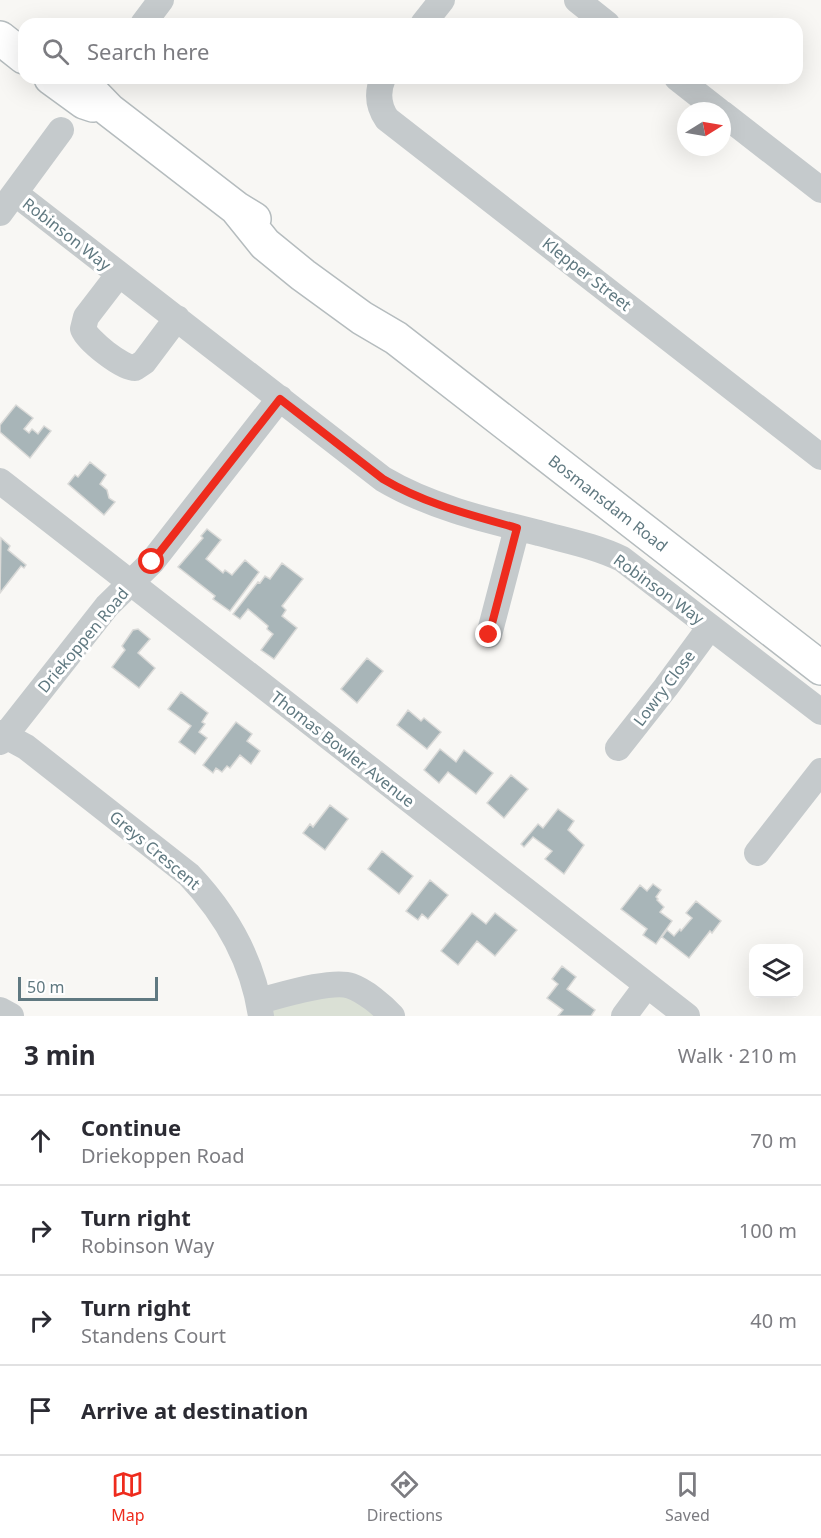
<!DOCTYPE html>
<meta charset="utf-8">
<style>
:root{--surface:#fff;--page:#f7f7f7;--text:#2b2b33;--muted:#7c7c81;--line:#e1e1e2;--accent:#ee2b1d}
body{margin:0;font-family:"Noto Sans",sans-serif;background:var(--page);color:var(--text)}
.controls{position:absolute;right:18px;bottom:18px;display:grid;overflow:hidden;border-radius:12px;box-shadow:0 6px 24px #0002}
.controls button{width:54px;height:54px;display:grid;place-items:center;padding:0;border:0;border-bottom:2px solid var(--line);background:var(--surface);color:var(--text);font:30px sans-serif}
.compass{position:absolute;left:677px;top:102px;width:54px;height:54px;border-radius:50%;background:var(--surface);box-shadow:0 6px 24px #0002;rotate:79deg}
.scale{position:absolute;left:18px;bottom:15px;width:140px;box-sizing:border-box;padding-left:6px;border:3px solid #607981;border-top:0;font-size:16px;line-height:21px;white-space:nowrap;color:#607981;-webkit-text-stroke:4px #fff;paint-order:stroke}
.stop{position:absolute;width:18px;height:18px;margin:-14px;border:4px solid #ee2b1d;border-radius:50%;background:#fff}
.stop.end{background:#ee2b1d;border-color:#fff;box-shadow:0 2px 6px #0008}
.list{margin:0;padding:0;list-style:none}
h2{display:flex;justify-content:space-between;align-items:center;height:78px;margin:0;padding:0 24px;font-size:26px}
h2 small{font-size:20px;font-weight:400;color:var(--muted)}
.list li{display:grid;grid-template-columns:39px 1fr auto;gap:18px;align-items:center;box-sizing:border-box;height:90px;padding:0 24px;border-top:2px solid var(--line)}
.list b{display:block;font-size:22px;white-space:nowrap}
.list p{margin:0;font-size:20px;white-space:nowrap;color:var(--muted)}
.list em{font-size:20px;font-style:normal;color:var(--muted)}
.icon{flex:none;width:33px;height:33px;fill:none;stroke:currentColor;stroke-width:2;stroke-linecap:round;stroke-linejoin:round}
.map{position:relative;flex:none;width:821px;height:1016px;overflow:hidden}
.search{position:absolute;background:var(--surface);box-shadow:0 6px 24px #0002;left:18px;right:18px;top:18px;height:66px;display:flex;align-items:center;gap:15px;box-sizing:border-box;padding:0 21px;border-radius:18px;color:var(--muted);font-size:22px}
.sheet{height:438px;background:var(--surface)}
nav{display:flex;justify-content:space-around;align-items:center;box-sizing:border-box;height:84px;border-top:2px solid var(--line);background:var(--surface);font-size:16px;color:var(--muted)}
nav a{display:grid;justify-items:center;gap:3px}
nav .on{color:var(--accent)}
.map>svg:first-child{display:block}
.green{fill:#dae0d5}
.building{fill:#a8b5b8;stroke:#d9d9d7;stroke-width:1.5}
.lines{fill:none;stroke-linecap:round;stroke-linejoin:round}
.major-casing{stroke:#b5bcbe;stroke-width:36}
.minor{stroke:#c5cacc;stroke-width:26}
.major{stroke:#fff;stroke-width:33}
.route{stroke:#ee2b1d;stroke-width:8}
.labels{text-anchor:middle;stroke-width:6;stroke-linejoin:round;paint-order:stroke}
.street-label{font-size:16px;fill:#607981;stroke:#fff}
</style>
<div class="map">
<svg width="821" height="1016" viewBox="0 0 821 1016">
<rect width="100%" height="100%" fill="#f8f7f4"/>
<!-- green -->
<path class="green" d="M339,989L379,1016H270L273,1009Z"/>
<!-- building -->
<path class="building" d="M16,405L33,418L24,429L29,433L32,429L38,434L44,426L51,431L30,458L0,432V425Z
M90,462L106,475L100,484L107,490L109,498L115,502L104,515L68,484L75,475L78,477Z
M207,529L221,540L206,559L223,573L225,570L232,575L245,560L259,572L230,611L213,599L215,596L178,567L203,538L201,536Z
M1,538L10,546L8,550L26,565L24,568L21,566L0,593Z
M282,563L303,579L282,606L286,610L282,616L297,628L274,659L261,650L273,634L267,629L268,626L248,609L240,619L233,614L258,582L260,583L265,576L270,579Z
M138,629L150,639L138,653L155,668L139,688L112,667L125,650L122,646L133,630Z
M367,658L383,671L357,703L341,689Z
M181,692L208,713L202,722L205,724L199,732L207,738L195,754L179,742L191,726L168,709Z
M408,710L421,721L424,718L441,732L427,749L397,725Z
M236,722L252,734L247,741L260,751L251,764L240,755L230,768L227,766L222,772L216,768L213,773L203,765Z
M440,749L456,762L464,750L493,773L476,794L448,772L439,783L424,770Z
M511,775L528,789L504,818L487,803Z
M330,805L348,819L325,850L303,833L310,824L313,827Z
M558,809L574,821L568,830L584,845L564,874L545,859L552,851L533,837L524,847L521,844L538,824L543,828Z
M382,851L413,876L399,894L368,869Z
M430,880L448,895L428,919L422,914L418,920L406,911Z
M653,884L661,890L656,897L658,899L657,900L664,907L660,912L672,921L656,944L643,935L647,929L621,909L640,885L647,891Z
M696,901L721,921L712,933L710,931L689,958L662,937L667,930L674,936L680,929L681,931L692,918L686,913Z
M472,913L486,924L495,913L517,930L495,956L477,941L458,965L441,951Z
M562,966L576,977L567,989L595,1010L591,1016H558L563,1010L547,998L558,984L552,979Z"/>
<g class="lines">
<!-- major casing -->
<g class="major-casing">
<path id="major" d="M0,38L24,57
M51,78L84,102L93,105
M78,78L109,110L236,208L254,219
M236,208L265,244L303,275L362,318L396,338L821,668"/>
</g>
<!-- minor -->
<path class="minor" d="M577,0L607,24
M143,24L161,0
M423,24L442,0
M383,78C377,92 378,106 387,119L821,457
M677,78L719,111
M722,113L821,190
M16,194L383,479C430,507 486,520 539,533C568,541 595,546 622,559L821,712
M0,213L61,130
M119,274L86,317L83,329C88,341 122,368 135,368L144,362L177,318
M0,481L687,1016
M489,635L517,528
M0,733L26,747L189,875C227,915 253,961 261,1016
M0,742L107,606L152,562L280,398
M618,748L666,687L710,627
M757,853L821,771
M259,1001C279,996 332,979 351,986C365,991 382,1005 392,1016
M0,1010L11,1016
M624,1016L647,985"/>
<!-- major -->
<use href="#major" class="major"/>
</g>
<g class="lines">
<!-- route -->
<path class="route" d="M152,562L280,399L383,479C425,504 471,515 517,528L489,635"/>
</g>
<g class="labels">
<!-- street labels -->
<g class="street-label">
<text transform="translate(67 234) rotate(38)" y="6">Robinson Way</text>
<text transform="translate(587 274) rotate(38)" y="6">Klepper Street</text>
<text transform="translate(608 503) rotate(38)" y="6">Bosmansdam Road</text>
<text transform="translate(659 589) rotate(36)" y="6">Robinson Way</text>
<text transform="translate(83 640) rotate(-50)" y="6">Driekoppen Road</text>
<text transform="translate(664 688) rotate(-53)" y="6">Lowry Close</text>
<text transform="translate(343 749) rotate(38)" y="6">Thomas Bowler Avenue</text>
<text transform="translate(155 850) rotate(40)" y="6">Greys Crescent</text>
</g>
</g>
</svg>
<div class="controls">
<button><svg class="icon" aria-label="layers" viewBox="0 0 24 24"><path d="M12 4l9 5-9 5-9-5zM3 14l9 5 9-5"/></svg></button>
</div>
<svg class="compass" viewBox="-18 -18 36 36"><path d="M0-13l5 13h-10z" fill="#e53935"/><path d="M0 13l5-13h-10z" fill="#7c7c81"/></svg>
<div class="scale">50 m</div>
<div class="stop" style="left:152px;top:562px"></div>
<div class="stop end" style="left:489px;top:635px"></div>
<div class="search"><svg class="icon" aria-label="search" viewBox="0 0 24 24"><circle cx="10" cy="10" r="6"/><path d="M15 15l6 6"/></svg>Search here</div>
</div>
<section class="sheet">
<h2>3 min<small>Walk · 210 m</small></h2>
<ul class="list">
<li><svg class="icon" aria-label="ahead" viewBox="0 0 24 24"><path d="M12 20V5M6 11l6-6 6 6"/></svg><div><b>Continue</b><p>Driekoppen Road</p></div><em>70 m</em></li>
<li><svg class="icon" aria-label="right" viewBox="0 0 24 24"><path d="M7 20v-9h11M14 6l5 5-5 5"/></svg><div><b>Turn right</b><p>Robinson Way</p></div><em>100 m</em></li>
<li><svg class="icon" aria-label="right" viewBox="0 0 24 24"><path d="M7 20v-9h11M14 6l5 5-5 5"/></svg><div><b>Turn right</b><p>Standens Court</p></div><em>40 m</em></li>
<li><svg class="icon" aria-label="arrive" viewBox="0 0 24 24"><path d="M6 21V4h12l-3 4 3 4H6"/></svg><div><b>Arrive at destination</b></div></li>
</ul>
</section>
<nav>
<a class="on"><svg class="icon" aria-label="map" viewBox="0 0 24 24"><path d="M3 6l6-2 6 2 6-2v14l-6 2-6-2-6 2zM9 4v14M15 6v14"/></svg>Map</a>
<a><svg class="icon" aria-label="directions" viewBox="0 0 24 24"><path d="M12 3l9 9-9 9-9-9zM9 14v-3h6M13 9l2 2-2 2"/></svg>Directions</a>
<a><svg class="icon" aria-label="saved" viewBox="0 0 24 24"><path d="M7 4h10v16l-5-4-5 4z"/></svg>Saved</a>
</nav>
